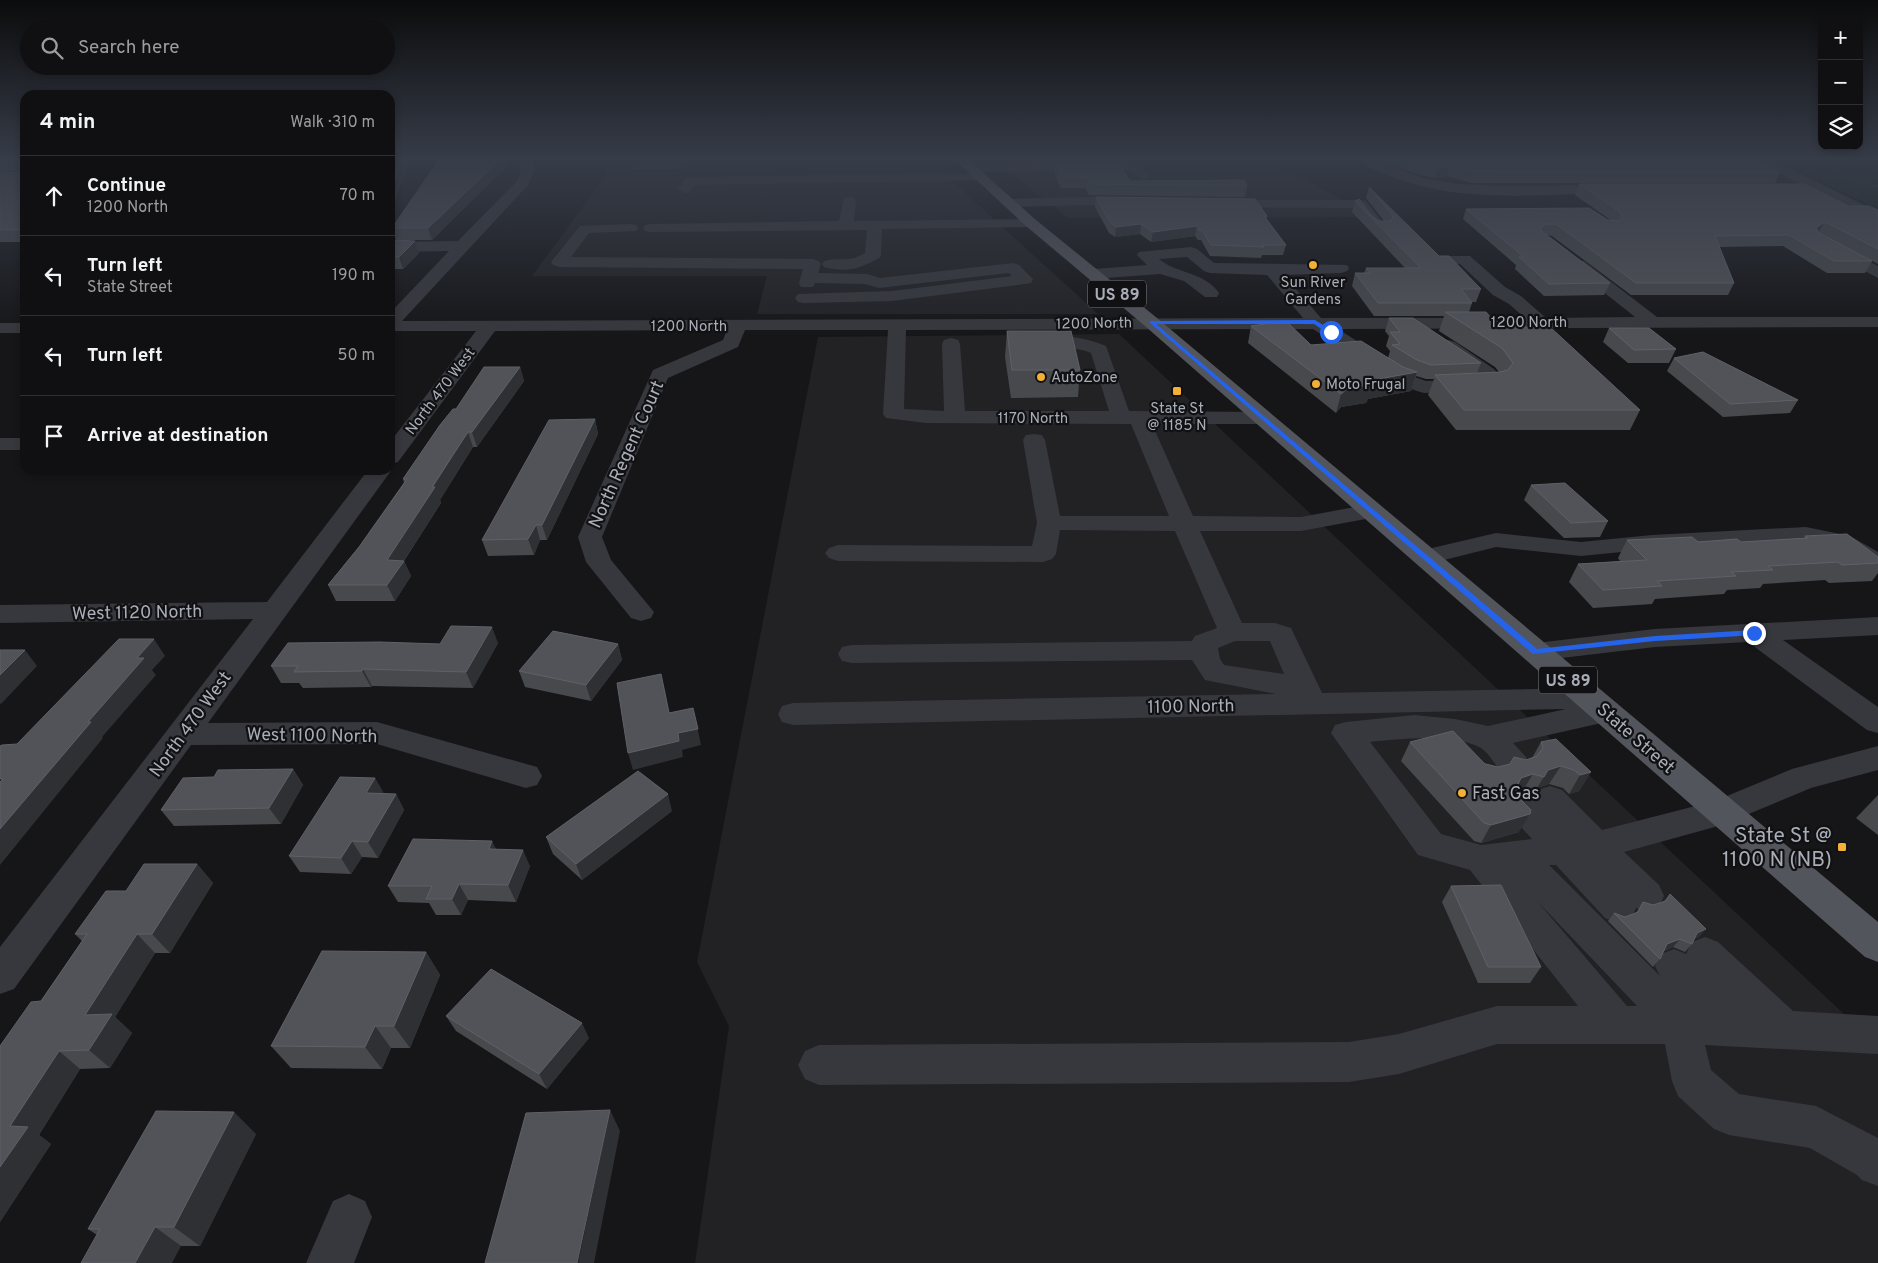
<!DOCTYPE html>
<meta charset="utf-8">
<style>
:root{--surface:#101012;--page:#19191b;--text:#f1f3f6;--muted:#9c9d9f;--line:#303032}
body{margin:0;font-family:Overpass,sans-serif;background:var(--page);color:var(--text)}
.controls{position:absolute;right:15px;top:15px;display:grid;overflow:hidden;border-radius:10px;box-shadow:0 2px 8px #0003}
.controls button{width:45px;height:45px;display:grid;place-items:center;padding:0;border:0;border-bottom:1px solid var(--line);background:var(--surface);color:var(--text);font:25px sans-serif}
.stop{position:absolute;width:15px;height:15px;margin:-11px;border:4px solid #2563eb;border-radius:50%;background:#fff}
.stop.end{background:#2563eb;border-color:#fff;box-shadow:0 1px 5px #0008}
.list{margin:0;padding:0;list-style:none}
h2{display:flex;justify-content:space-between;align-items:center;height:65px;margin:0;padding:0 20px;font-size:21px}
h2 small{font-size:16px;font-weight:400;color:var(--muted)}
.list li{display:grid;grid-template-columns:32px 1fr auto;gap:15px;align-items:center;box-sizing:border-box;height:80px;padding:0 20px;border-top:1px solid var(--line)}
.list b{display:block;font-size:19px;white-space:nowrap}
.list p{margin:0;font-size:16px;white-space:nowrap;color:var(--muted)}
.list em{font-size:16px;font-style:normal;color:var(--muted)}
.icon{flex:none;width:28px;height:28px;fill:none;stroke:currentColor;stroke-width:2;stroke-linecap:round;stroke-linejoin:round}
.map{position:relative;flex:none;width:1878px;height:1263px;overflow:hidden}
.search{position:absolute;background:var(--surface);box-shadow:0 2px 8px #0003;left:20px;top:20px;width:375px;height:55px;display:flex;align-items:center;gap:12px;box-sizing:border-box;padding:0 18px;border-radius:28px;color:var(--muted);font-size:19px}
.panel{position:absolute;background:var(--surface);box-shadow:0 2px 8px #0003;left:20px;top:90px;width:375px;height:385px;border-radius:15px}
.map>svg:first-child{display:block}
.built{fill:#222225}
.green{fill:#1e261f}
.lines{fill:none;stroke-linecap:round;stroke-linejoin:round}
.path{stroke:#3d3f44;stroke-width:2;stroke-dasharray:1 2;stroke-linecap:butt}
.minor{fill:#37383d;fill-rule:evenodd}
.major{fill:#53555c;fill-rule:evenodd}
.wall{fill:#47494d}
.shaded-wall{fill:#2f3033}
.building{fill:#525359;stroke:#5f6168}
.route{fill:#2563eb}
.poi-dot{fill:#f2b134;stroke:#111113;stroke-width:2}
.labels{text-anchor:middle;stroke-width:4.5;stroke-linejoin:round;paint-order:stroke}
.far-poi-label{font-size:15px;fill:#a8adb8;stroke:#111113}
.far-street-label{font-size:15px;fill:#a8adb8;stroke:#111113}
.shield{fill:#111113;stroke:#7b7e86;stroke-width:1}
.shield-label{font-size:16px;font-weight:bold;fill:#a8adb8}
.street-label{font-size:18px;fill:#a8adb8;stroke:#111113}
.poi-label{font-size:18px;fill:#a8adb8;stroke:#111113;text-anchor:start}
.near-poi-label{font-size:21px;fill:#a8adb8;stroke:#111113;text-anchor:end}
</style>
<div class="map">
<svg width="1878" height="1263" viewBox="0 0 1878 1263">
<rect width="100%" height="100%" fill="#161618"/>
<!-- built -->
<path class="built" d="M601,160H929L1098,314H757L767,276H532L607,174Z
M995,160H1267L1375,217L1068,218Z
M1119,334L1878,1046V1263H695L729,1026L697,962L818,337Z"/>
<!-- green -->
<path class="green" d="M1777,160H1878V209Z"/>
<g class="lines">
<!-- path -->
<path class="path" d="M1817,160L1873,186H1878"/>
<!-- minor -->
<path class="minor" d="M519,160H532L535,169L528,185L402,321L1303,318L1267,275L1210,273L1204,271L1187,257L1159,259C1177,274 1205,272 1219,293L1217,297H1205L1184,281L1160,274L1093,279L1087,277L1085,274L1087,271L1093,269L1147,265L1137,255L1139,252L1191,247L1197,249L1214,263L1347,265L1349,268L1347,271L1341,273L1284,275L1321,318H1525L1509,304L1493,295L1460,264L1432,262L1430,259L1432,256H1470L1505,287L1521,296L1546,318L1635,317L1572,267L1570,264L1572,261H1584L1657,317H1878V327L1338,329L1412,376L1426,381L1481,379L1441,350L1439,346L1441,342L1448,340L1455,342L1494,369L1504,381L1499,388L1492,390L1424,393L1417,391L1398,384L1313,329L906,330L904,409L944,411L942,344L944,340L951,338L958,340L960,344L965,411H1109L1091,353C1071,344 1050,352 1029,347L1027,343L1029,339C1053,333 1083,336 1106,346L1129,411L1264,412L1271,414L1274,418L1271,422L1264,424H1152L1193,516L1301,517L1371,504L1379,506L1383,511L1379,516L1371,518L1301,531H1200L1242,623H1275L1291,628L1322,693L1590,688L1600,691L1605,698L1603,701L1617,703L1621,711L1617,719L1606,722L1513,743L1526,757L1531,765L1526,773C1494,784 1498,755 1477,746C1450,734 1399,739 1370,742L1441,834L1481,845L1532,839L1511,816L1507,807L1511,798L1523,794L1534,798L1538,790L1550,786L1562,790L1602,830L1715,801L1792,769L1878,746V770L1811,788L1722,825L1624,852L1659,885L1664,896L1659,907L1646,911L1636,908L1631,918L1618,923L1605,918L1556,865H1549L1660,976L1655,966L1661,954L1674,949L1686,954L1692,942L1705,937L1718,942L1793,1011L1878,1016V1054L1705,1045L1711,1070L1739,1094L1816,1106L1878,1138V1186L1862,1180L1857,1175L1810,1148L1729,1135L1714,1129L1678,1096L1672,1081L1665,1044H1497L1399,1074L1349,1082L819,1085L805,1079L798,1065L805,1051L819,1045L1349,1042L1399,1034L1497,1006H1578L1470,870L1418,855L1331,733L1335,725L1346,722L1414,715L1455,719L1488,726L1566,709L793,725L782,722L778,714L782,706L793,703L1276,694L1205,680L1192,660L852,663L842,661L838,654L842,647L852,645L1192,641L1195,636L1217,628L1175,531L1060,530L1056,554L1052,559L1043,562L838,561L829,558L825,553L829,548L838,545L1032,546L1037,523L1023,440L1026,435L1034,434L1042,435L1045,440L1060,516H1169L1131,424L926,423L886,418L883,414L888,330H745L738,347L668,378L602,537L611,560L654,612L651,618L641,621L631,618L586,562L578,537L653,370L723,340L727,330L495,331L398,462L390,464V442L476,331H390V313L449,251L390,252V242L458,241L517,181L521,169ZM1235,641H1270L1284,674L1224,665L1220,659L1218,648ZM1537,901L1637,1006H1627Z
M685,160L681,168L676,169L636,170L630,166L636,162Z
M1360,160H1377L1422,178L1457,184L1502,186L1615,185L1622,189L1615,193C1539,194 1455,205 1383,173C1376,170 1365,167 1360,160Z
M1756,160H1773L1878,212V222L1818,193L1770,192L1768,189L1775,185H1801Z
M1119,162L1138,165L1151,176L1144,180L1129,171L1119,170L969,172L962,168L969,164Z
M979,173L986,177L984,180L694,185L690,192L685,193L678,189L685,178L690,177Z
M849,197L854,198L856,201L854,221L1031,219L1036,220L1038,223L1036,226L1031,227L882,229L881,255L879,258C859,269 847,273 824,267L822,264L824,261C843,256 846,264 865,253L867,230L650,232L645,231L643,228L645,225L650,224L839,221L844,198Z
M1094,197L1133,199L1138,200L1140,203L1138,206L1133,207L1094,205L1009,207L1004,206L1002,203L1004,200L1009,199Z
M1221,200H1361L1366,201L1388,229L1386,232C1373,236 1365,218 1357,208L1216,207L1214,204L1216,201Z
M631,224L636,225L638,228L636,231L589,233L571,257L813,259L819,261L821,264L818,273L867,274L880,278L1013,263L1019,265L1033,279L1031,283L1025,284L892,301L804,303L798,302L795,298L798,294L892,291L1012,276L1009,273L879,288L865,284L815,283L813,287H801L799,283L803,269L559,267L553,265L551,262L580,226Z
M1835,244L1878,266V278L1829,252L1827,249L1829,246Z
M0,323H25V333H0Z
M0,438H25V450H0Z
M390,468L391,470L388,475L208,723L377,722L537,767L542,776L537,785L526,788L377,744L191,745L14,989L0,994V947L253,619L0,623V605L267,602L368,470H390Z
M1806,527L1850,536L1878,552V570L1869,567L1833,547L1806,541L1652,549L1581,556L1496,547L1424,565L1415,562L1411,557L1415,552L1496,533L1581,542L1652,535Z
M1878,617V635L1783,640L1878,707V733L1867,730L1748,642L1655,647L1536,661L1526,659L1522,652L1526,645L1536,643L1655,629Z
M349,1194L365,1201L372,1217L354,1263H306L333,1201Z"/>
<!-- major -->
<path class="major" d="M955,160H969L1036,220L1157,318L1878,922V962L1865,957L1145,326L1026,226Z"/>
</g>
<!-- wall -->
<path class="wall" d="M0,160H25V242H0V173L19,172V171L0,172Z
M439,160H506L507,166L432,240H396L392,228Z
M1049,160H1099L1049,161Z
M1378,160H1754L1780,173L1775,183H1472L1447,176L1435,178L1417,174Z
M1055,162L1130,181L1247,186L1245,197L1089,195L1085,188H1061L1054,173Z
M1579,184L1848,206L1878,210V264L1847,248L1872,261L1865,273H1827L1783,246L1719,247L1734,283L1728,295H1631L1552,236L1547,235L1610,283L1604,295L1544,296L1515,269L1516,265L1463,219L1466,209L1612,221L1575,195Z
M1369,187L1439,256L1481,289L1476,302H1471L1472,303L1469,312L1499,327L1640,410L1630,430H1456L1428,395L1434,379H1426L1416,376L1411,391L1368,399L1366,403L1341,407L1336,413L1248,343L1251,326L1311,345L1388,358L1390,351L1386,346L1389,336L1385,331L1389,318L1481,363L1477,373L1499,372L1495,367L1439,331L1444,316H1374L1352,286L1355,273H1364L1366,268H1405L1352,212L1355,201L1379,221H1384L1366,198Z
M1096,197L1267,216V219L1286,245L1283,255H1262L1261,258L1210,256L1201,240H1198L1195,236L1151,242L1140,234L1115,237L1109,233L1095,207Z
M390,240L415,241L419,253L403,269H393L395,274L390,279Z
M1609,328L1676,349L1669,363H1628L1603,342Z
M1007,331L1080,370L1078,397L1011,398L1005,357Z
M1674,358L1798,400L1790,413L1723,417L1667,371Z
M520,367L524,381L477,447H473L440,500L441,503L404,561L411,576L395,601H336L328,585L359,547L404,483L403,479L456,409Z
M595,419L598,434L547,540H540L534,555L488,556L482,540Z
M1531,485L1608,521L1600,537L1564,538L1524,500Z
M1805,536L1878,557V573L1872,581L1829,583L1825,580L1763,584L1760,588L1727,590L1724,594L1655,599L1652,604L1593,608L1569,582L1578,564L1620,561L1618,558L1627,540L1741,542L1803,539Z
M498,643L473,688L372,686L371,687L303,688L299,683H281L271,666L440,644Z
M618,644L622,660L591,701L525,687L519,671Z
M1410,742L1498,767L1532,758L1541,742L1591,772L1579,791L1569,794L1563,788L1549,784L1537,788L1533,796L1522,792L1518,794L1519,832L1481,843L1474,841L1401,761Z
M293,769L303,785L281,824L174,826L161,810L214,777Z
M375,778L384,794H396L404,810L378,858L362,857L351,874L300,872L289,856Z
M1878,795V835L1856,818Z
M672,811L582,880L553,854L546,837Z
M496,849L530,866L516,902L468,900L461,915H436L429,903L398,902L388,886Z
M197,864L213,883L170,953H155L115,1017L132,1033L110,1068L80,1069L39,1135L51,1144L0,1222V1046L41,1001L82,941L75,934Z
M1451,886L1541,967L1530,983H1478L1442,902Z
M1670,894L1699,937L1694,939L1692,944L1685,952L1673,947L1664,951L1660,959L1653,967L1608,921L1614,913L1625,917L1636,913L1643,902L1653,905L1664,901Z
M426,952L440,975L410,1048H391L382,1069L291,1068L271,1046Z
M446,1016L589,1038L547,1089L456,1031Z
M256,1134L200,1246H181L97,1235L88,1229Z"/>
<!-- shaded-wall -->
<path class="shaded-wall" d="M402,160H410L390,214V192Z
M500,160H506L507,166L432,240L428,228Z
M1450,166L1447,176L1435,178L1438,168Z
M1825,222L1818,233L1816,228Z
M1141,224L1140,234L1115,237L1116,227Z
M1197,226L1195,236L1151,242L1153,232Z
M415,241L419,253L403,269L399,257Z
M390,262L395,274L390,279Z
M520,367L524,381L477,447L472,432Z
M1417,372L1411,391L1368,399L1366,403L1341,407L1336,413L1341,394L1347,389L1368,381Z
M595,419L598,434L547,540L542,525Z
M468,432L473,447L440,500L441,503L399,568L404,561L411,576L395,601L387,585V560Z
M536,525L540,540L534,555L528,539Z
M492,627L498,643L473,688L466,672Z
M154,639L165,656L152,670L156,675L102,737L103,738L0,865V829L88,722L137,658Z
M618,644L622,660L591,701L586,685Z
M25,650L37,666L1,704L0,703V675Z
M363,669L372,686L371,687L362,671Z
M661,674L665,690L673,730L669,713Z
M693,708L701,745L682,750L683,757L633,770L628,753L678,733Z
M1561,766L1549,784L1537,788L1548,770Z
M293,769L303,785L281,824L269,808Z
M1591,772L1579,791L1569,794L1580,775Z
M1533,774L1522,792L1510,796L1521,778Z
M375,778L384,794L366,793Z
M396,794L404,810L378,858L368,842Z
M668,794L672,811L582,880L576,864Z
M1530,814L1519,832L1481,843L1491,825Z
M352,841L362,857L351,874L341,858Z
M492,841L500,857L489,849Z
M523,850L530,866L516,902L508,885Z
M197,864L213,883L170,953L152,934Z
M459,884L468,900L461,915L452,899Z
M1706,929L1699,937L1690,941L1697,933Z
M137,934L155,953L115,1017L132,1033L110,1068L89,1050L85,1015Z
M1680,939L1673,947L1660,952L1667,944Z
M426,952L440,975L410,1048L394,1026Z
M582,1023L589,1038L547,1089L539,1074Z
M375,1026L391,1048L382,1069L365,1047Z
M59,1051L80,1069L39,1135L51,1144L0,1222V1167L10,1126Z
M610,1110L620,1131L594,1263H578Z
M234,1112L256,1134L200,1246L174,1227Z
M155,1227L181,1246L172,1263H135Z"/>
<!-- building -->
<path class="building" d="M0,160H25V230H0V173L19,172L21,163L19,161H0Z
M390,160H402L390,192Z
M439,160H500L428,228H392Z
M1409,160H1754L1780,173L1475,172L1450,166L1438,168L1420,164Z
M1118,161L1130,181L1244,180L1247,186L1090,184L1086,177H1062L1055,162Z
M1579,184H1804L1848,206H1869L1878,210V249L1825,222L1816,228L1819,233L1872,261H1834L1789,235L1715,236L1734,283H1636L1556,224H1545L1540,229L1544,233L1610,283L1549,284L1519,257H1524L1466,209L1589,208L1608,220L1619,221L1622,217L1620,212Z
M1369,187L1439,256H1449L1481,289H1461L1472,303H1378L1355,273H1370L1366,268H1421L1355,201L1359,199L1371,215L1379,221H1391L1393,216Z
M1096,197L1255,199L1267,216H1264L1286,245H1262L1264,247L1211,245L1202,230H1199L1197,226L1153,232L1141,224L1116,227L1110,222Z
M390,240L415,241L399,257H390Z
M1445,312H1486L1499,327H1550L1640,410H1464L1435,375L1500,372L1508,370L1513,363L1502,348Z
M1389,318H1413L1481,363L1431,365L1417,360L1392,345L1400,344L1390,332H1400Z
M1286,321L1311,345L1361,341L1403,367L1417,372L1368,381L1372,384L1347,389L1341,394L1251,326Z
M1609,328H1649L1676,349L1634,350Z
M1007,331H1071L1080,370H1012Z
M1703,352L1798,400L1730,404L1674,358Z
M484,367H520L472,432H468L432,487H435L387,560L404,561L387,585H328L359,547L407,479H403L440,425L453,409H456Z
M595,419L542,525H536L528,539L482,540L549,420Z
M1565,483L1608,521L1571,523L1531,485Z
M1847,534L1878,557V563L1842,565L1838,562L1768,566L1773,570L1731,572L1736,576L1657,581L1662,586L1603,590L1578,564L1647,560L1627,540L1692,537L1698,542L1737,539L1741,542L1808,538L1805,536Z
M451,626L492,627L466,672L363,669L362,671L294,672L298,666H271L288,643L380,642L440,644Z
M553,631L618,644L586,685L519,671Z
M119,639H154L137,658H144L88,722H91L0,829V782L3,779H0V746L2,745L17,744Z
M0,650H25L0,675Z
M661,674L669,713L693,708L698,729L678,733L679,741L628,753L617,683Z
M1453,731L1485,764L1498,767L1510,764L1514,757L1526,760L1537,756L1543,748L1541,742L1556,739L1591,772L1580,775L1574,770L1561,766L1548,770L1544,777L1533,774L1521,778L1516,789L1520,799L1531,810L1530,814L1491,825L1484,823L1410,742Z
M293,769L269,808L161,810L183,778L214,777L218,770Z
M638,771L668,794L576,864L546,837Z
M340,777L375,778L366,793L396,794L368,842L352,841L341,858L289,856Z
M413,839L492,841L489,849L523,850L508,885L459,884L452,899H426L432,886H388Z
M144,864H197L152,934H137L85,1015L112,1014L89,1050L59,1051L10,1126L28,1127L0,1167V1046L31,1002L41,1001L87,934H75L106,891H126Z
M1501,885L1541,967H1488L1451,886Z
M1670,894L1706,929L1697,933L1692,944L1680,939L1667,944L1660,959L1614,913L1625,917L1638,912L1643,902L1653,905L1666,901Z
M322,951L426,952L394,1026H375L365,1047L271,1046Z
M491,969L582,1023L539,1074L446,1016Z
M610,1110L577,1263H485L526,1113Z
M156,1111L234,1112L174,1227H155L135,1263H81L100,1229H88Z"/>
<!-- sky -->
<linearGradient id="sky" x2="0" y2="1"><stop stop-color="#0c0c0d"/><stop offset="0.47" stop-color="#363c48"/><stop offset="1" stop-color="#363c48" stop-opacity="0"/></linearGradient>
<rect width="1878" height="337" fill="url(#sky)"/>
<!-- route -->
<path class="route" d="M1315,320L1333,331V334H1329L1314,324H1156L1537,649L1655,636L1754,630L1757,631V635L1655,641L1533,654L1149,322L1151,321Z"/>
<!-- markers -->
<g class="poi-dot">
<circle cx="1313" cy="265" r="5"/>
<circle cx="1041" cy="377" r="5"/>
<circle cx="1316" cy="384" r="5"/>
<rect x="1172" y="386" width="10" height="10" rx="2.5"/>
<circle cx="1462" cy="793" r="5"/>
<rect x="1837" y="842" width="10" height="10" rx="2.5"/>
</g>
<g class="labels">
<!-- far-poi labels -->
<g class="far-poi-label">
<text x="1313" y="287">Sun River<tspan x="1313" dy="17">Gardens</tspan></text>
<text x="1051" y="382" text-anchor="start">AutoZone</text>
<text x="1326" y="389" text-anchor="start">Moto Frugal</text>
<text x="1177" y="413">State St<tspan x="1177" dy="17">@ 1185 N</tspan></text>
</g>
<!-- far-street labels -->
<g class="far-street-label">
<text x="1529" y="327">1200 North</text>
<text transform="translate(1094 323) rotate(-1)" y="5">1200 North</text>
<text x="689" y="331">1200 North</text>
<text transform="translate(440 391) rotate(-53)" y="5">North 470 West</text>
<text x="1033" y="423">1170 North</text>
</g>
<!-- shield labels -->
<g class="shield">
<rect x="1088" y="280.5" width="58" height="27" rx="4"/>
<rect x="1539" y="666.5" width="58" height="27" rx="4"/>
</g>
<g class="shield-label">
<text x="1117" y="300">US 89</text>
<text x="1568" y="686">US 89</text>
</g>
<!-- street labels -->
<g class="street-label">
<text transform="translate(626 454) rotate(-66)" y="6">North Regent Court</text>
<text transform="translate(137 612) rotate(-1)" y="6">West 1120 North</text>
<text transform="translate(1191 706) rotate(-1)" y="6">1100 North</text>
<text transform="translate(190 724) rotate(-54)" y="6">North 470 West</text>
<text transform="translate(312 735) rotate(1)" y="6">West 1100 North</text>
<text transform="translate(1636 738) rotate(41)" y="6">State Street</text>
</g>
<!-- poi labels -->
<g class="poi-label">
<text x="1472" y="799">Fast Gas</text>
</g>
<!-- near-poi labels -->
<g class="near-poi-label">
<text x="1832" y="842">State St @<tspan x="1832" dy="24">1100 N (NB)</tspan></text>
</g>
</g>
</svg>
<div class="controls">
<button>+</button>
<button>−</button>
<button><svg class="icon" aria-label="layers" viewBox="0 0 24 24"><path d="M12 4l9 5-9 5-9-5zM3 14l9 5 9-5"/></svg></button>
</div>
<div class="stop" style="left:1331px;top:332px"></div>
<div class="stop end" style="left:1754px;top:633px"></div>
<div class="search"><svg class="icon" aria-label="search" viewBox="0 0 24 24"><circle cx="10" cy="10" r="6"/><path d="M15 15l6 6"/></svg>Search here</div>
<section class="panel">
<h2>4 min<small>Walk · 310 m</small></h2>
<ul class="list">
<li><svg class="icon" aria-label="ahead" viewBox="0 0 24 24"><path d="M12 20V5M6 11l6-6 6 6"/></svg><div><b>Continue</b><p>1200 North</p></div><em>70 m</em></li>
<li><svg class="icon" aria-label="left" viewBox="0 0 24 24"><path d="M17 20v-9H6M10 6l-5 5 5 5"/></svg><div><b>Turn left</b><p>State Street</p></div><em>190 m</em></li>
<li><svg class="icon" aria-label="left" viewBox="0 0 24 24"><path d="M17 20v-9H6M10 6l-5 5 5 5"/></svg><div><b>Turn left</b></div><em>50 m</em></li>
<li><svg class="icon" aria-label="arrive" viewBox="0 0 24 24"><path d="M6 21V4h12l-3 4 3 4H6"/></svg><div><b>Arrive at destination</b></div></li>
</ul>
</section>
</div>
